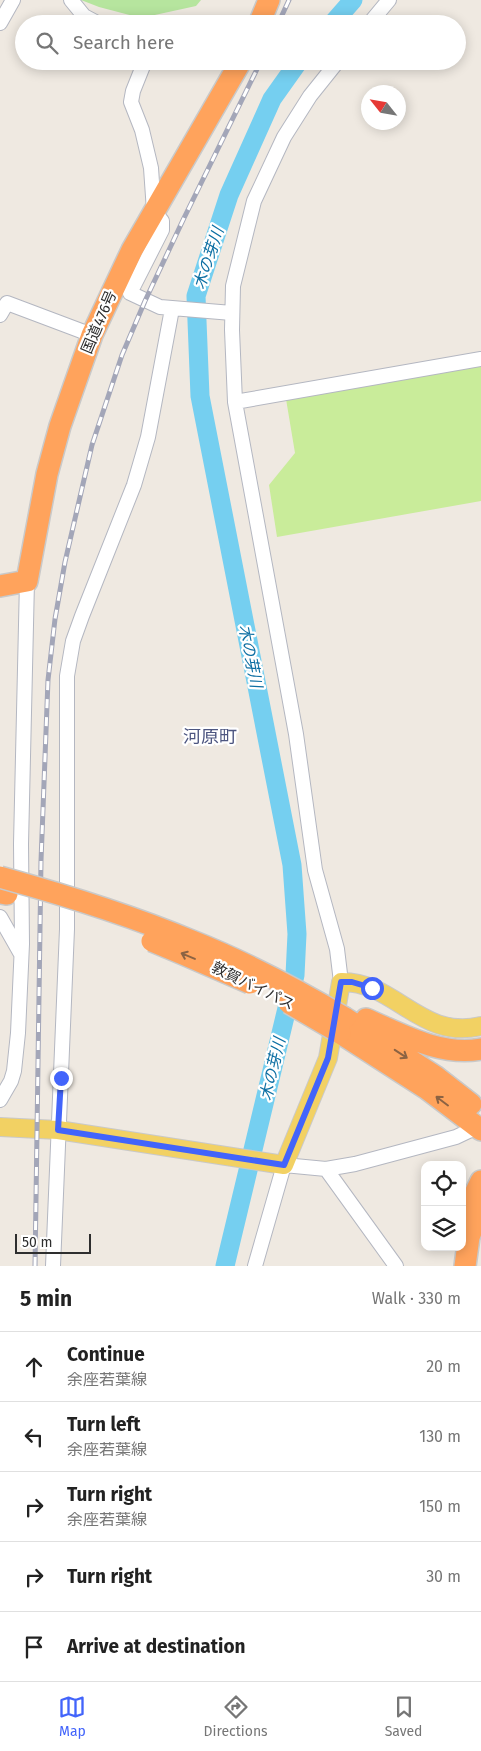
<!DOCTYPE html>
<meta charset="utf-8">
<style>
:root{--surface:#fff;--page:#f6f6f6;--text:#222;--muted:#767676;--line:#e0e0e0;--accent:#4264fb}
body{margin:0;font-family:"Fira Sans","Noto Sans JP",sans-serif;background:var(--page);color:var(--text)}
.controls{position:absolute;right:15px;bottom:15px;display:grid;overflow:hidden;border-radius:10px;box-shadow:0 2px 12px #0003}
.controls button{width:45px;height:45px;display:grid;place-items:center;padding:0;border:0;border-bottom:1px solid var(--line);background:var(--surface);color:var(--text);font:25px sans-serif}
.compass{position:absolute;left:361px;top:85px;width:45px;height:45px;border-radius:50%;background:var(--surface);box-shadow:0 2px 12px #0003;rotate:301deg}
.scale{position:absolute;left:15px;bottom:12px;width:76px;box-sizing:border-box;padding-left:5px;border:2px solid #2e2e2e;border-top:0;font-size:14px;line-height:18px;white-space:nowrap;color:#2e2e2e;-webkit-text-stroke:4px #fff;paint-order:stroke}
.stop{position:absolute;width:15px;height:15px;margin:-11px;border:4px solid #4264fb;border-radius:50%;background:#fff}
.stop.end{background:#4264fb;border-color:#fff;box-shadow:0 1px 5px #0008}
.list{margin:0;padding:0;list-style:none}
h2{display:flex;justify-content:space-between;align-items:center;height:65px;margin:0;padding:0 20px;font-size:21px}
h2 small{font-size:16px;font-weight:400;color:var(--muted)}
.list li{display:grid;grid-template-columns:32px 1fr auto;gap:15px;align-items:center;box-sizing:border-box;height:70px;padding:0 20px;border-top:1px solid var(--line)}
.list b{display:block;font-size:19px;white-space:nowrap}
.list p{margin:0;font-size:16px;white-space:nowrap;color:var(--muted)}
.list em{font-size:16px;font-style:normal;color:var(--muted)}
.icon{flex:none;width:28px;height:28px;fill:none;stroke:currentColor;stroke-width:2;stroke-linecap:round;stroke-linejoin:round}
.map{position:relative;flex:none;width:481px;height:1266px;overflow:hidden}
.search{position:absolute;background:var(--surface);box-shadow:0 2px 12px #0003;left:15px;right:15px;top:15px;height:55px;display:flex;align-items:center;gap:12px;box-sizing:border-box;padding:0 18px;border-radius:28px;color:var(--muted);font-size:19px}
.sheet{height:415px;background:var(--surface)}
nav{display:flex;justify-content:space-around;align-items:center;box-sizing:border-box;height:70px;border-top:1px solid var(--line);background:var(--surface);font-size:14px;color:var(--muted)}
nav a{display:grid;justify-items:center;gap:2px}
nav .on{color:var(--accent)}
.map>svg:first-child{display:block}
.green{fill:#b6e59e}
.pitch{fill:#c9ec9a}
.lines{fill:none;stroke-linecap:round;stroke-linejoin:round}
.river{stroke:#75cff0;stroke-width:19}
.minor-casing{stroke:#b4b7c1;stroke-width:16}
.major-casing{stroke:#c9c9c9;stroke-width:20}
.highway-casing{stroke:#c9c9c9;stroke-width:24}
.minor{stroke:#fff;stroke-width:14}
.major{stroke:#f2d163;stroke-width:18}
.highway{stroke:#ffa35c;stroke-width:21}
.rail-casing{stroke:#a3a6b8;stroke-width:5}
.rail{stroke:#fff;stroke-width:3;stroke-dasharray:9;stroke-linecap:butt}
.highway-bridge-casing{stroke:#c9c9c9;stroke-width:24;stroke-linecap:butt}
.highway-bridge{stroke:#ffa35c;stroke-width:21}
.oneway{stroke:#8c6343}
.route{stroke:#4264fb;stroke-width:6}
.labels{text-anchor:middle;stroke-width:4.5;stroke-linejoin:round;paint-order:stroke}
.street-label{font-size:15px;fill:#2e2e2e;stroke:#fff}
.water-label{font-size:16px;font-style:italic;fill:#0d6fa3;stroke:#fff}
.quarter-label{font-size:18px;fill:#4d5680;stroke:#fff}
</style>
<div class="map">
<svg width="481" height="1266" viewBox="0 0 481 1266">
<rect width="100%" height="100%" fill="#efe9e1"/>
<!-- green -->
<path class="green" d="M81,0H201L196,6L141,18L99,7Z"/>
<!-- pitch -->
<path class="pitch" d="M481,365V501L277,537L269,485L295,453L286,399Z"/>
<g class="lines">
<!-- river -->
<path class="river" d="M332,24L353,0
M225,1266L295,975L297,934L292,865L200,396L196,296L229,195L272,99L299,61"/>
<!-- minor casing -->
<g class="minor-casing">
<path id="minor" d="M71,0L84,16L99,24
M0,23L13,0
M369,24L389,0
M145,61L133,91L131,102L142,130L151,168L154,211L162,221V230L130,293L160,307L232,313
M338,61L310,96L284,137L254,201L233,286L232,330L235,402L296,734L315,870L337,949L341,982
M0,315L7,303L92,335
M235,402L481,359
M0,917L21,954
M0,1100L11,1081L14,1071L18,1033L22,944L21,844L27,581
M326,1169L396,1266
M53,1266L67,929V676L73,641L82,616L134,485L148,437L172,309
M255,1266L284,1165L326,1169L355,1164L456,1137L477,1127"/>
</g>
<!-- major casing -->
<g class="major-casing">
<path id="major" d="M0,1127L58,1130L284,1165L328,1058L341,982C395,981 421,1041 481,1026"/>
</g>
<!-- highway casing -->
<g class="highway-casing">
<path id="highway" d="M259,24L269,0
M0,586L27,581L47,474L60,426L92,335L132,250L241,61
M0,893L7,894
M345,1018L435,1076L471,1104
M366,1019C401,1034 442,1057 481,1049
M340,1033L427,1089L481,1130
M462,1220L481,1181
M465,1266L469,1237L481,1207"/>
</g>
<!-- minor -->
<use href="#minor" class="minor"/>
<!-- major -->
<use href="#major" class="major"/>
<!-- highway -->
<use href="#highway" class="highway"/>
<!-- rail casing -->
<g class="rail-casing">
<path id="rail" d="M278,24L289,0
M35,1266L41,861L48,680L55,619L65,562L92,445L122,355L145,301L184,218L261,61"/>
</g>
<!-- rail -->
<use href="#rail" class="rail"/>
<!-- highway-bridge casing -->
<g class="highway-bridge-casing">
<path id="highway-bridge" d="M0,877C65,895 130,915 192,941C245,962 296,989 345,1018
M152,941L183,954L250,983
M289,1003L340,1033"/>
</g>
<!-- highway-bridge -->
<use href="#highway-bridge" class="highway-bridge"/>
</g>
<!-- one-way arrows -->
<defs><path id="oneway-shaft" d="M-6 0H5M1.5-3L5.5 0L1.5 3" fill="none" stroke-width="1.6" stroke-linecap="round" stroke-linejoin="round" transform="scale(1.25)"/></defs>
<g class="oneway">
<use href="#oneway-shaft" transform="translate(188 956) rotate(-157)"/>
<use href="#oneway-shaft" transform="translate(401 1054) rotate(33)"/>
<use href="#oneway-shaft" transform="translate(442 1101) rotate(-143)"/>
</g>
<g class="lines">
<!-- route -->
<path class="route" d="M61,1078L58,1130L284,1165L328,1058L341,982H352L372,988"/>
</g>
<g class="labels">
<!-- street labels -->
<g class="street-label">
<text transform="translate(99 322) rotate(-67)" y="5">国道476号</text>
<text transform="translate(253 986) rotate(26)" y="5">敦賀バイパス</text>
</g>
<!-- water labels -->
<g class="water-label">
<text transform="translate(208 258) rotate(-72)" y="6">木の芽川</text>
<text transform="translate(251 656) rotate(79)" y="6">木の芽川</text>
<text transform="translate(272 1069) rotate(-77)" y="6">木の芽川</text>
</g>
<!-- quarter labels -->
<g class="quarter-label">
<text x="210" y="743">河原町</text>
</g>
</g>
</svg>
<div class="controls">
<button><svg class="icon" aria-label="locate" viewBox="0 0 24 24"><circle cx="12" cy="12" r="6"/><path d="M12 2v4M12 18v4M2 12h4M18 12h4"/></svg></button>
<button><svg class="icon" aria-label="layers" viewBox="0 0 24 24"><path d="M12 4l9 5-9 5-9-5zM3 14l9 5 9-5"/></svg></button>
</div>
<svg class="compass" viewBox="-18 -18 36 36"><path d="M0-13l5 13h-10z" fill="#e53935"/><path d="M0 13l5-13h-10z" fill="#767676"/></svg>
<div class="scale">50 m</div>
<div class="stop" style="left:372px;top:988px"></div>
<div class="stop end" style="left:61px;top:1078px"></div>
<div class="search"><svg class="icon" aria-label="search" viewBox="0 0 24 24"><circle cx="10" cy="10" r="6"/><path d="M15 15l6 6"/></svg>Search here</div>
</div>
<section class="sheet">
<h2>5 min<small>Walk · 330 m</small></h2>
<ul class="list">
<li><svg class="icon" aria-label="ahead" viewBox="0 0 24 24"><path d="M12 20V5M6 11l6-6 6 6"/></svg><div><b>Continue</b><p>余座若葉線</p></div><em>20 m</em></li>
<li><svg class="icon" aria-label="left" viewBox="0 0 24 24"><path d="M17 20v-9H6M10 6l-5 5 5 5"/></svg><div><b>Turn left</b><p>余座若葉線</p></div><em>130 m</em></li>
<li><svg class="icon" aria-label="right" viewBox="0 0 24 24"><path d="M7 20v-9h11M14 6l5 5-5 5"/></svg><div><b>Turn right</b><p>余座若葉線</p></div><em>150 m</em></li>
<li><svg class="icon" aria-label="right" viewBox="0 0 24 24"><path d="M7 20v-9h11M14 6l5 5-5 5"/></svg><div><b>Turn right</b></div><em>30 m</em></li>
<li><svg class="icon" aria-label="arrive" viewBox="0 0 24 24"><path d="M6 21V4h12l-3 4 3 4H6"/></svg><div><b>Arrive at destination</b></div></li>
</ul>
</section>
<nav>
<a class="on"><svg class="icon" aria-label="map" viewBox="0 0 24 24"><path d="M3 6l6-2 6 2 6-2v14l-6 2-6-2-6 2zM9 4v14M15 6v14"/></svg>Map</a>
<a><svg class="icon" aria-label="directions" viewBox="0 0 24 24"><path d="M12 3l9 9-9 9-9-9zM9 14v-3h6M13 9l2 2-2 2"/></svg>Directions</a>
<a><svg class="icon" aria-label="saved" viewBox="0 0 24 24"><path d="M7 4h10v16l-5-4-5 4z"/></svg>Saved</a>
</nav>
